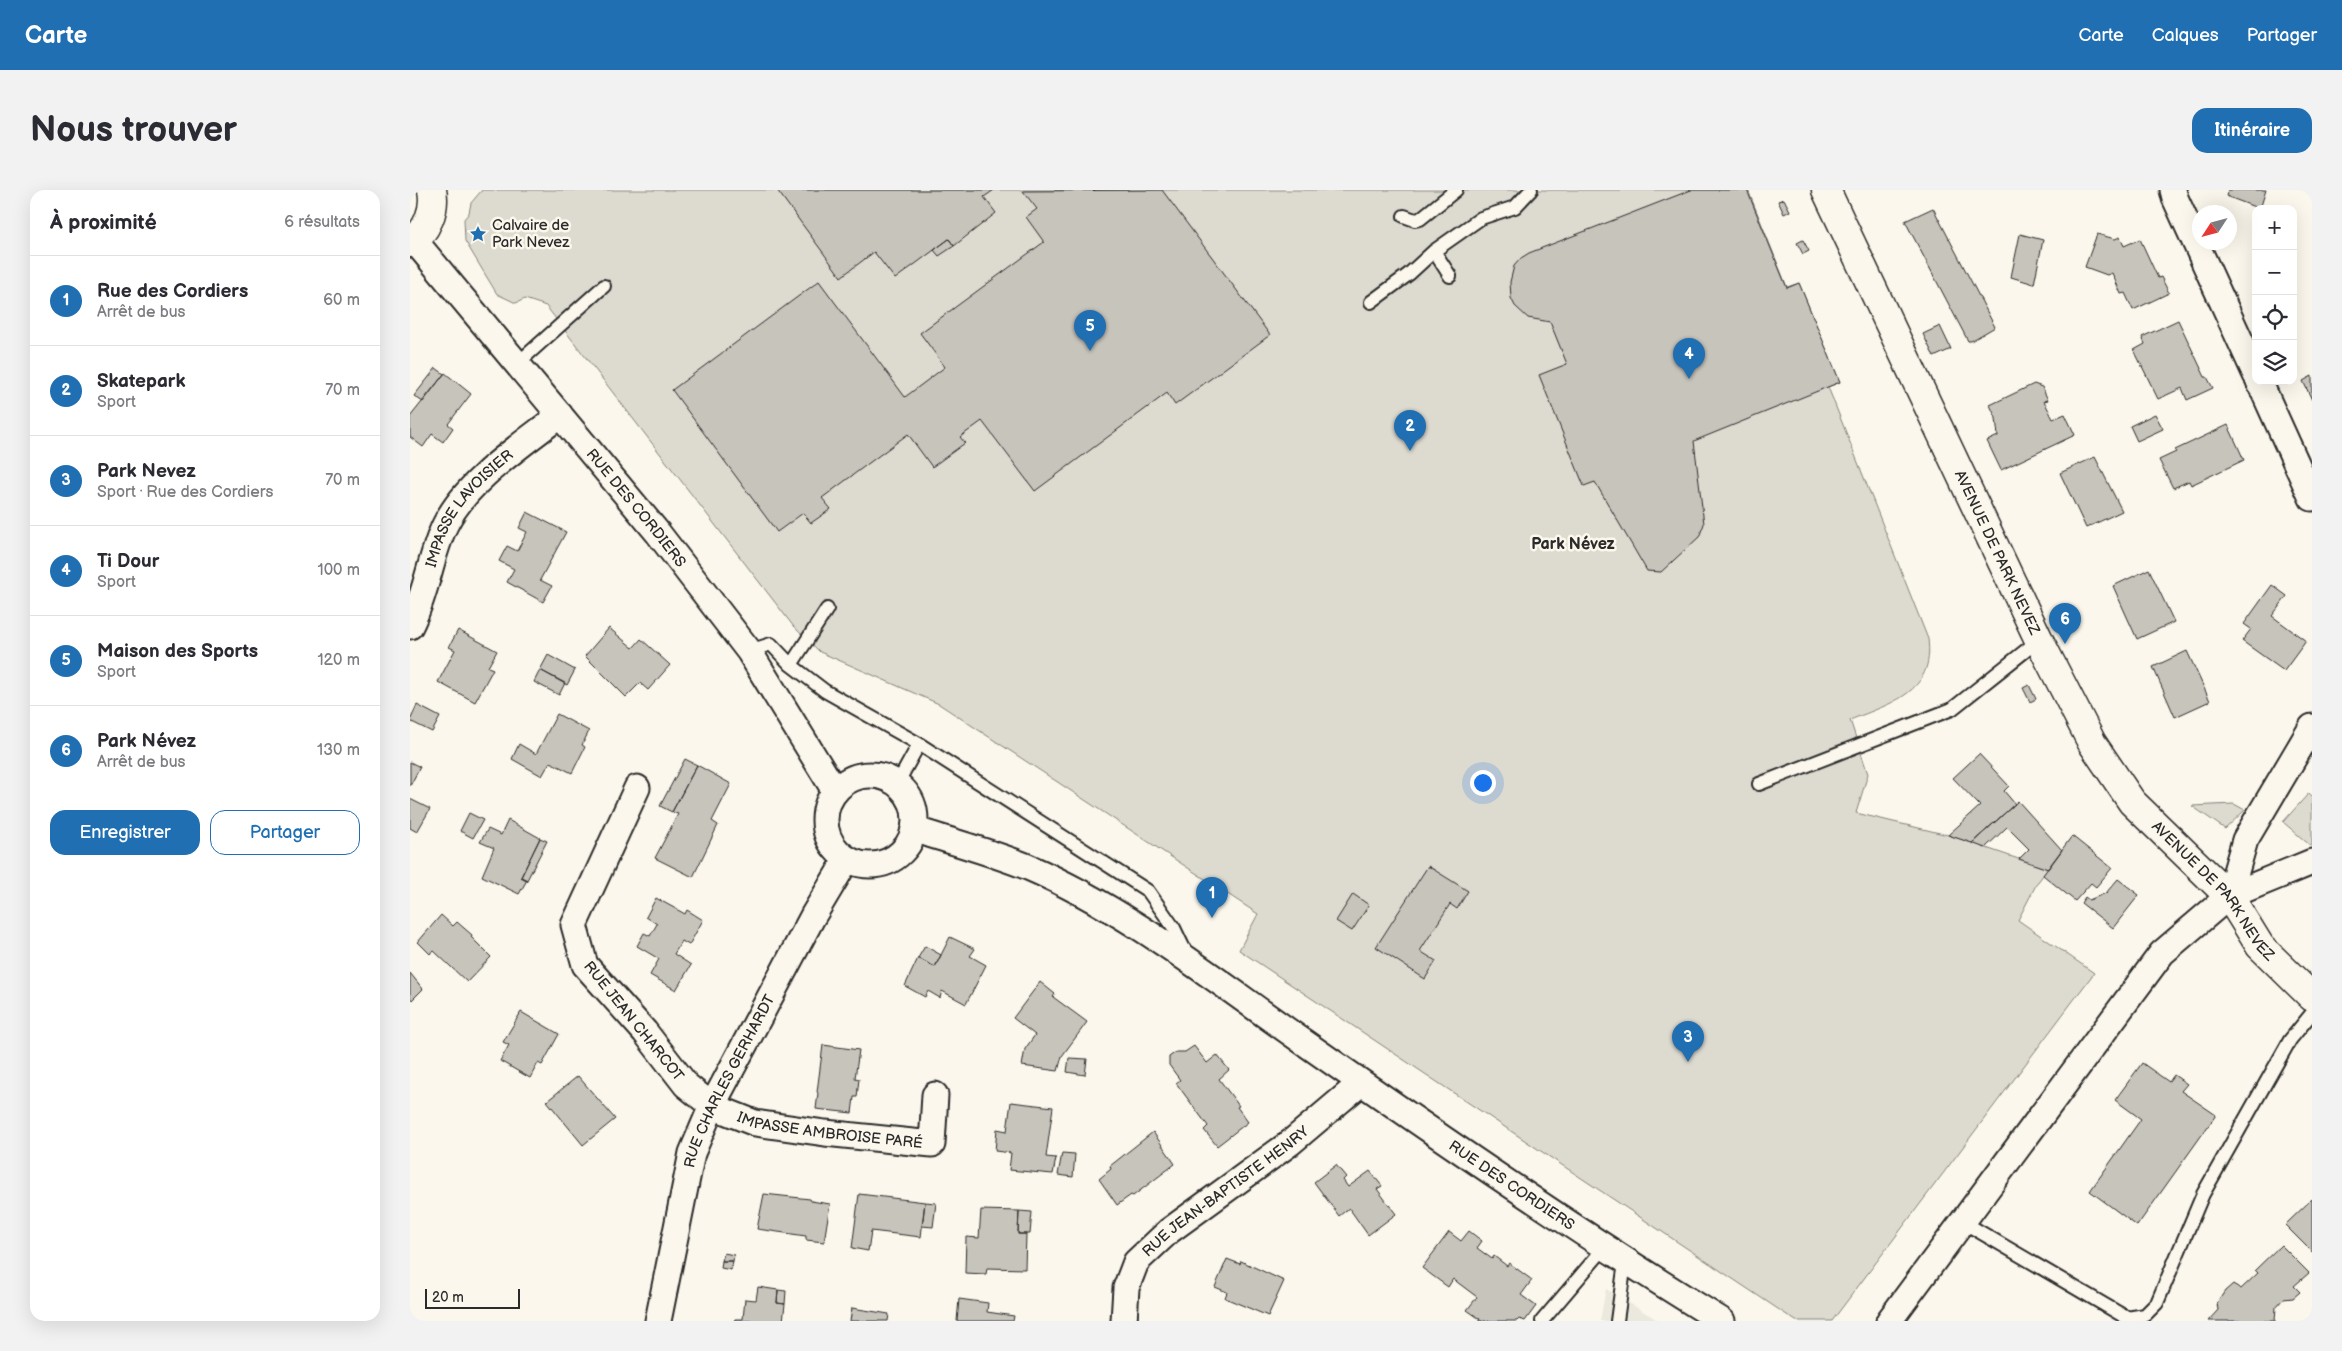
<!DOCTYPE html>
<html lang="fr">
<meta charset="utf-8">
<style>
:root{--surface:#fff;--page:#f2f2f3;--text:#2b2b33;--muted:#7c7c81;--line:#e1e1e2;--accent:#1f6fb2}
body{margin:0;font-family:"Balsamiq Sans",sans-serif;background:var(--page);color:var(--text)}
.controls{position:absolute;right:15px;top:15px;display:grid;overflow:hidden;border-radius:10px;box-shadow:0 5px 20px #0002}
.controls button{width:45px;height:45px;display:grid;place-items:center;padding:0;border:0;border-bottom:1px solid var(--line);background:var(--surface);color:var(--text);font:25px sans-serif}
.compass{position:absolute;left:1782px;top:15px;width:45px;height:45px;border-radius:50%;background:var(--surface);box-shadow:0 5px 20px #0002;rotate:234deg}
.scale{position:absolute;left:15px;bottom:12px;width:95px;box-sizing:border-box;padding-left:5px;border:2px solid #2b2b2b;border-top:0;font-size:14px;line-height:18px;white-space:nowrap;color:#2b2b2b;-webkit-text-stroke:4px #fbf7ec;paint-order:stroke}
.you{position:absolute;left:1072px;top:592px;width:18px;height:18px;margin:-12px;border:4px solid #fff;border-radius:50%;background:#1a73e8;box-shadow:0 0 0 8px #1a73e833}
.badge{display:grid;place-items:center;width:32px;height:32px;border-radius:50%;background:var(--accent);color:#fff;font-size:16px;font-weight:700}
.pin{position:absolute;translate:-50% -41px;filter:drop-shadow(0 1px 2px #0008)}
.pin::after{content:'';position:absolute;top:26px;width:18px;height:15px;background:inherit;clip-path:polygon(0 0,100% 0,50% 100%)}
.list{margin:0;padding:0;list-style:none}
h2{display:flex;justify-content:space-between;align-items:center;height:65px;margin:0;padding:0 20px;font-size:21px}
h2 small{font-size:16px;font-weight:400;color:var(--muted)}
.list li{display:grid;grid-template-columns:32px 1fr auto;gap:15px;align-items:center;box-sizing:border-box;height:90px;padding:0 20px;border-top:1px solid var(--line)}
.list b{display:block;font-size:19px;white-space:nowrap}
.list p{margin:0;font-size:16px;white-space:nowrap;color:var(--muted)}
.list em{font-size:16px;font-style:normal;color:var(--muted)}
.actions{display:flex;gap:10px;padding:15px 20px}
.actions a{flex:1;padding:11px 0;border:1px solid var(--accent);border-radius:15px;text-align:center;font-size:18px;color:var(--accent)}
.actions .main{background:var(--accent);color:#fff}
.icon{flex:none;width:28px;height:28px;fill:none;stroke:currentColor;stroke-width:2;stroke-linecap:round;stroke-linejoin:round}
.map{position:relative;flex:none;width:1902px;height:1131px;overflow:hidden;border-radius:15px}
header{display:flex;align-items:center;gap:30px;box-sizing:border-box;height:70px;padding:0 25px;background:var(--accent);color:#fff}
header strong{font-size:24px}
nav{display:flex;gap:28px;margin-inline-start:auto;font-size:18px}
.intro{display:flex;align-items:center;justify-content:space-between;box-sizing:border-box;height:120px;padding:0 30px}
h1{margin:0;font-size:35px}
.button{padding:12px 22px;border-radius:15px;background:var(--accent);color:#fff;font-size:18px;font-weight:700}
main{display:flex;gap:30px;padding:0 30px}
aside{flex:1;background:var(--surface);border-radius:15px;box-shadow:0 5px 20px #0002}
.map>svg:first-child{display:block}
.built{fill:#ebe8de}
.green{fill:#dddad0;stroke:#84827e}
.building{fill:#c7c4bc;stroke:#2b2b2b}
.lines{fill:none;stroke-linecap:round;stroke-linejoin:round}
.lane-casing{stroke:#2b2b2b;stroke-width:16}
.street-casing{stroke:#2b2b2b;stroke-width:29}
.secondary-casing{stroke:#2b2b2b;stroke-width:31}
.lane{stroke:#fbf7ec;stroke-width:12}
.street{stroke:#fbf7ec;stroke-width:25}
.secondary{stroke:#fbf7ec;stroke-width:28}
.labels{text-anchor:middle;stroke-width:5;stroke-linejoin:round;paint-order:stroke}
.poi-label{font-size:15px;fill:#2b2b2b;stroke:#fbf7ec;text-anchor:start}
.street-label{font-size:15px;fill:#2b2b2b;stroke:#fbf7ec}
.neighbourhood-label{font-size:16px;font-weight:bold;fill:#2b2b2b;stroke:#fbf7ec}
</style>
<header>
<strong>Carte</strong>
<nav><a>Carte</a><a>Calques</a><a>Partager</a></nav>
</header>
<div class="intro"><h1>Nous trouver</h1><a class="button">Itinéraire</a></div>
<main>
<aside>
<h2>À proximité<small>6 résultats</small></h2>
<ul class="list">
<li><span class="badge">1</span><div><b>Rue des Cordiers</b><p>Arrêt de bus</p></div><em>60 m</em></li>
<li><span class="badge">2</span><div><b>Skatepark</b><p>Sport</p></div><em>70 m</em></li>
<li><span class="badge">3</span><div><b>Park Nevez</b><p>Sport · Rue des Cordiers</p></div><em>70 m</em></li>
<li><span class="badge">4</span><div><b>Ti Dour</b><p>Sport</p></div><em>100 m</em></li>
<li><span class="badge">5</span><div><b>Maison des Sports</b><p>Sport</p></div><em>120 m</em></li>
<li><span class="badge">6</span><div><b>Park Névez</b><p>Arrêt de bus</p></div><em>130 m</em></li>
</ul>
<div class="actions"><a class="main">Enregistrer</a><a>Partager</a></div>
</aside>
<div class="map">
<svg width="1902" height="1131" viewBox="0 0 1902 1131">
<rect width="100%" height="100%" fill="#fbf7ec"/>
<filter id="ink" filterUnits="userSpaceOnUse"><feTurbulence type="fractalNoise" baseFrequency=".02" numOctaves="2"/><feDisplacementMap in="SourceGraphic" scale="10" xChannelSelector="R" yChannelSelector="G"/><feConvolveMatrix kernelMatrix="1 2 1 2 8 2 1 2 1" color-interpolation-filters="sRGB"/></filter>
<g filter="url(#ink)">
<!-- built -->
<path class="built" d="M1196,1099L1249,1131H1190Z"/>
<!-- green -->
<path class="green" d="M72,0H1338L1377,97L1389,93L1430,192L1418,197L1518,449C1525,503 1481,513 1440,530L1458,584L1446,623L1538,645L1638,679L1627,693L1608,730L1684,783L1422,1131H1386L829,760L848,724L529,514L410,462L384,437L136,116L115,109L106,113L87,104L55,51L54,29L59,23L61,13Z
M1899,603L1902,606V657L1873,632Z
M1824,614L1835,620L1815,639L1782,616Z"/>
<!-- building -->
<path class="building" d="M367,0H584L574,7L586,23L544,56L539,49L485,89L464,62L431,87Z
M752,0L860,145L765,215L757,203L625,301L572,231L550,247L555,253L522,277L498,244L412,308L421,319L401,333L393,323L367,342L262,200L409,91L495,207L535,177L510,143L634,52L616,27L627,19L613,1Z
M1281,0H1337L1377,98L1389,93L1430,192L1284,251L1294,334L1289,347L1251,382L1237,381L1185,292L1174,296L1129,185L1157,174L1140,132L1118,128L1105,116L1101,108L1100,92L1104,76L1111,68L1119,63Z
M1818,0H1856L1850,19L1816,6Z
M1374,9L1380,21L1374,24L1368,11Z
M1523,18L1585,137L1561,151H1558L1495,31Z
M1610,44L1633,50L1624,94L1601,87Z
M1687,44L1705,49L1710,47L1714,56L1730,49L1748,88L1751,87L1759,103L1723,120L1715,103L1711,104L1702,83L1697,85L1675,77Z
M539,49L544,56L529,66L524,60Z
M1393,50L1399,61L1393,64L1387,53Z
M1768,130L1795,187H1797L1803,198L1777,210L1772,198L1748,209L1724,160L1735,154L1732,147Z
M1530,136L1541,159L1524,167L1513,144Z
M26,178L34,184L13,212L4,206Z
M35,183L61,204L38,234L43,238L33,252L22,244L13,257L0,247V227Z
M1902,186V210L1893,191Z
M1624,194L1632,197L1638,210L1634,211L1643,229L1655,224L1665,245L1591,280L1577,251L1588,246L1586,228L1580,215Z
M1745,224L1753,239L1727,251L1720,236Z
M1818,235L1834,270L1781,295L1779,291L1763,298L1749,270L1766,262L1765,260Z
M1685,267L1712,321L1676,338L1650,283Z
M117,322L156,342L130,390L142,396L133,412L97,392L104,379L89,371L97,356L107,361L117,342L109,338Z
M1739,379L1764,432L1727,449L1703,396Z
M1862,395L1877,406L1862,426L1896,451L1874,481L1832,451L1841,439L1834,434Z
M199,438L223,458L231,449L260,475L238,500L230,493L216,507L175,466Z
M48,440L87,461L78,477L83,479L65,512L28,492L45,460L39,457Z
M1777,461L1800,511L1765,527L1743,477Z
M138,465L165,480L157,495L130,480Z
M130,480L155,493L149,505L124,492Z
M1619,495L1626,509L1620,512L1613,498Z
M7,515L30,527L22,542L0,531Z
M147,524L179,541L172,555L175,557L162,583L140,572L132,586L102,569L109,554L126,564Z
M1569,564L1599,596L1594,601L1605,614L1562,653L1538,645L1570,616L1543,588Z
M275,569L287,575L262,622L250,616Z
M0,572L10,577L0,596Z
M287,575L321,594L302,631L308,635L283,687L245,668L268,624L262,622Z
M0,609L20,619L7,642L0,638Z
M1608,611L1652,660L1638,679L1609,669L1619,659L1597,637L1575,658L1562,653Z
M59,623L73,630L63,648L50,641Z
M98,630L130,648L111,687L117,690L109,704L72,686L84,658L70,652L78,639L91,645Z
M1662,646L1702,678L1686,697L1681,693L1665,711L1633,685Z
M130,648L137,651L117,690L111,687Z
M1018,676L1058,701L1047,719L1040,714L1010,761L1026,771L1015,789L966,757Z
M1708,689L1729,705L1703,738L1671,713L1675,707L1679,710L1696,703Z
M943,704L959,715L942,741L926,731Z
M246,708L275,724L277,720L293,730L279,755L272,751L264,764L281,775L266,800L240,785L249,769L227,756L234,743L240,746L247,734L236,727Z
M31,725L43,736L47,732L62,745L61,747L81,767L57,792L23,760L20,764L8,752Z
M540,747L565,759L560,766L576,775L556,814L532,801L530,808L518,801L515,807L495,796L508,768L525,777Z
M515,756L531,765L525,777L508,768Z
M0,783L13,799L2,810L0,807Z
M630,792L645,804L643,807L677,832L652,866L648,881L612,876L615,859L625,845L603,828Z
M111,822L149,844L132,875L128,873L120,888L90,871L99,855L93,852Z
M413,855L449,860L445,888L449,889L447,907H444L442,923L406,919L408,903L407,902Z
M784,856L797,873L807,865L819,880L809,889L829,916L827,917L838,932L807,956L794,940L798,936L766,893L770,890L759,875V867L766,862H775Z
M659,868L677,869L675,885L657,882Z
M1732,873L1759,892L1764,885L1777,894L1771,901L1806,925L1727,1036L1680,1001L1731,929L1705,910Z
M168,886L205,929L173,955L137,911Z
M601,912L643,917L636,967L646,968L643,984L599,980L601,963L585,961L587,939L597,941Z
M743,942L765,974L723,1006L721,1005L707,1015L689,989L701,979L700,976Z
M652,963L665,964L663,987L648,985Z
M926,975L936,987L933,990L938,997L960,981L972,996L967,999L986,1024L958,1045L939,1018L929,1026L904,992Z
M354,1004L400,1009L401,1011L420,1014L414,1052L396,1050V1046L347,1039Z
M449,1004L515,1012L511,1047L461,1041L458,1061L442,1058Z
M1902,1009V1062L1875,1035Z
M515,1012L526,1013L523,1037L512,1036Z
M571,1020L609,1021L608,1044H616L615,1079L577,1078L576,1084L555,1083L556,1047L569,1048Z
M609,1021L622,1022L620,1044H608Z
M1059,1041L1072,1051L1067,1058L1082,1069L1084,1066L1097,1076L1099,1073L1122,1090L1111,1105L1126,1116L1115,1131L1109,1129L1107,1131H1069L1070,1129L1057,1120L1067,1107L1043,1089L1038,1097L1012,1078L1039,1042L1051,1051Z
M1871,1055L1899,1083L1884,1096L1890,1102L1883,1108L1873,1109L1866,1117L1865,1131H1798L1808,1120L1807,1113L1815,1101L1823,1094L1831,1099L1848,1083L1845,1080Z
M314,1063L324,1065L323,1071H312Z
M817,1069L830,1074L831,1071L874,1091L858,1126L815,1108L817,1102L805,1097Z
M312,1071H323L321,1080L311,1078Z
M348,1097L368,1100L367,1113L375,1114L373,1131H324L325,1129H333L335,1109L346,1110Z
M368,1100L376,1101L375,1114L367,1113Z
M549,1109L578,1113L577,1122L604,1126L603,1131H547Z
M442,1118L479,1124L478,1131H440Z"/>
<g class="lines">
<!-- lane casing -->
<g class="lane-casing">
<path id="lane" d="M994,26L1005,30L1010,29L1046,0
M1024,61L1040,86
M961,112L999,84L1024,61L1071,28L1105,17L1121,0
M108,173L194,96
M339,461L361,454L381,475L415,501L509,554L738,701L764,738L776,763
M381,475L417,419
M487,594L509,554
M1349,594L1542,519L1629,450
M1553,1032L1717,1128L1735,1125L1747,1113L1793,1004L1880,850L1902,823
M1132,1131L1195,1057
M1207,1131L1215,1072"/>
</g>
<!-- street casing -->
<g class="street-casing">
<g id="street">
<path d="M1763,0L1765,8L1846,185"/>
<path id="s1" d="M4,50L248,343L339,461L425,601"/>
<path d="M1849,191L1902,308"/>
<path id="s2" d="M0,436C17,403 20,366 35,335C56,291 112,255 150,225"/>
<circle cx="460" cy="630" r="45"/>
<path id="s3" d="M227,598L164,735L175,775L235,842L276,895L302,916L345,933L415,943L522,954L525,905"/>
<path id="s4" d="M504,639C542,652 581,662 618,677C718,720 806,791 895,853C1032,949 1170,1044 1312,1131"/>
<path d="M1819,706L1902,672"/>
<path id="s5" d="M248,1131L282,963L302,916L403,726L437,669"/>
<path id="s6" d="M714,1131L716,1098L726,1072L759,1041L880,953L951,893"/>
<path d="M1479,1131L1752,763L1819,706L1835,650L1902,537"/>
</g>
</g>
<!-- secondary casing -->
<g class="secondary-casing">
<g id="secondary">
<path id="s7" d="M1416,0L1629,450L1682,553L1722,612L1819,706L1850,756L1902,807"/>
<path d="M0,53C17,42 26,19 22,0"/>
</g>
</g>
<!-- lane -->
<use href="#lane" class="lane"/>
<!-- street -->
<use href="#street" class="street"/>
<!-- secondary -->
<use href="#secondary" class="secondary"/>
</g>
</g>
<!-- icons -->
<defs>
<g id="sight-bare" transform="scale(1.35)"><path d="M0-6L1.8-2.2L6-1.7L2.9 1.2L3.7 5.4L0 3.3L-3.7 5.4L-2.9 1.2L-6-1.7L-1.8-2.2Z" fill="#1f6fb2" stroke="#fbf7ec" stroke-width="2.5" paint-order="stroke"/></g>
</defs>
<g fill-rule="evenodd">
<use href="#sight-bare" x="68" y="44"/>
</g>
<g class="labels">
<!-- poi labels -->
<g class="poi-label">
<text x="82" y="40">Calvaire de<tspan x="82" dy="17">Park Nevez</tspan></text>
</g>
<!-- street labels -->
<g class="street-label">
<text dy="5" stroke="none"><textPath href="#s1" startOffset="348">RUE DES CORDIERS</textPath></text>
<text dy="5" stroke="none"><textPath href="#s2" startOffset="134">IMPASSE LAVOISIER</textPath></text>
<text dy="5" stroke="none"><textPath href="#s7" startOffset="401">AVENUE DE PARK NEVEZ</textPath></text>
<text dy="5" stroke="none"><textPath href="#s7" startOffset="806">AVENUE DE PARK NEVEZ</textPath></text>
<text transform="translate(224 831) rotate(51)" y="5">RUE JEAN CHARCOT</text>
<text dy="5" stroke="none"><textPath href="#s5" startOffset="252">RUE CHARLES GERHARDT</textPath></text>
<text dy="5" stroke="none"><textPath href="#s3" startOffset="504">IMPASSE AMBROISE PARÉ</textPath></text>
<text dy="5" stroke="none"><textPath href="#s4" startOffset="700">RUE DES CORDIERS</textPath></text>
<text dy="5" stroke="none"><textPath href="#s6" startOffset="175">RUE JEAN-BAPTISTE HENRY</textPath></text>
</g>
<!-- neighbourhood labels -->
<g class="neighbourhood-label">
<text x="1163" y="359">Park Névez</text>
</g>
</g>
</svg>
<div class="controls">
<button>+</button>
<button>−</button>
<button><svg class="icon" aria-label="locate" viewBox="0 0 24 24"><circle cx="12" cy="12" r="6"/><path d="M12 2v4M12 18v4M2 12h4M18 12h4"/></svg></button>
<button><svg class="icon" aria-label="layers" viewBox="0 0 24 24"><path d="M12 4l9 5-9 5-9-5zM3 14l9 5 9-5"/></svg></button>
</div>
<svg class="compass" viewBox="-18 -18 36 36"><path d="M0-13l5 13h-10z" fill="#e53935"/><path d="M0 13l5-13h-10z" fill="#7c7c81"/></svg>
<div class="scale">20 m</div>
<div class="you"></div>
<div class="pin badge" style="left:802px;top:728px">1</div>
<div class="pin badge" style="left:1000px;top:261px">2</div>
<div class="pin badge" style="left:1278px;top:872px">3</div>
<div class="pin badge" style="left:1279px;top:189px">4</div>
<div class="pin badge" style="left:680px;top:161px">5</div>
<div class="pin badge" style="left:1655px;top:454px">6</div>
</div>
</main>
